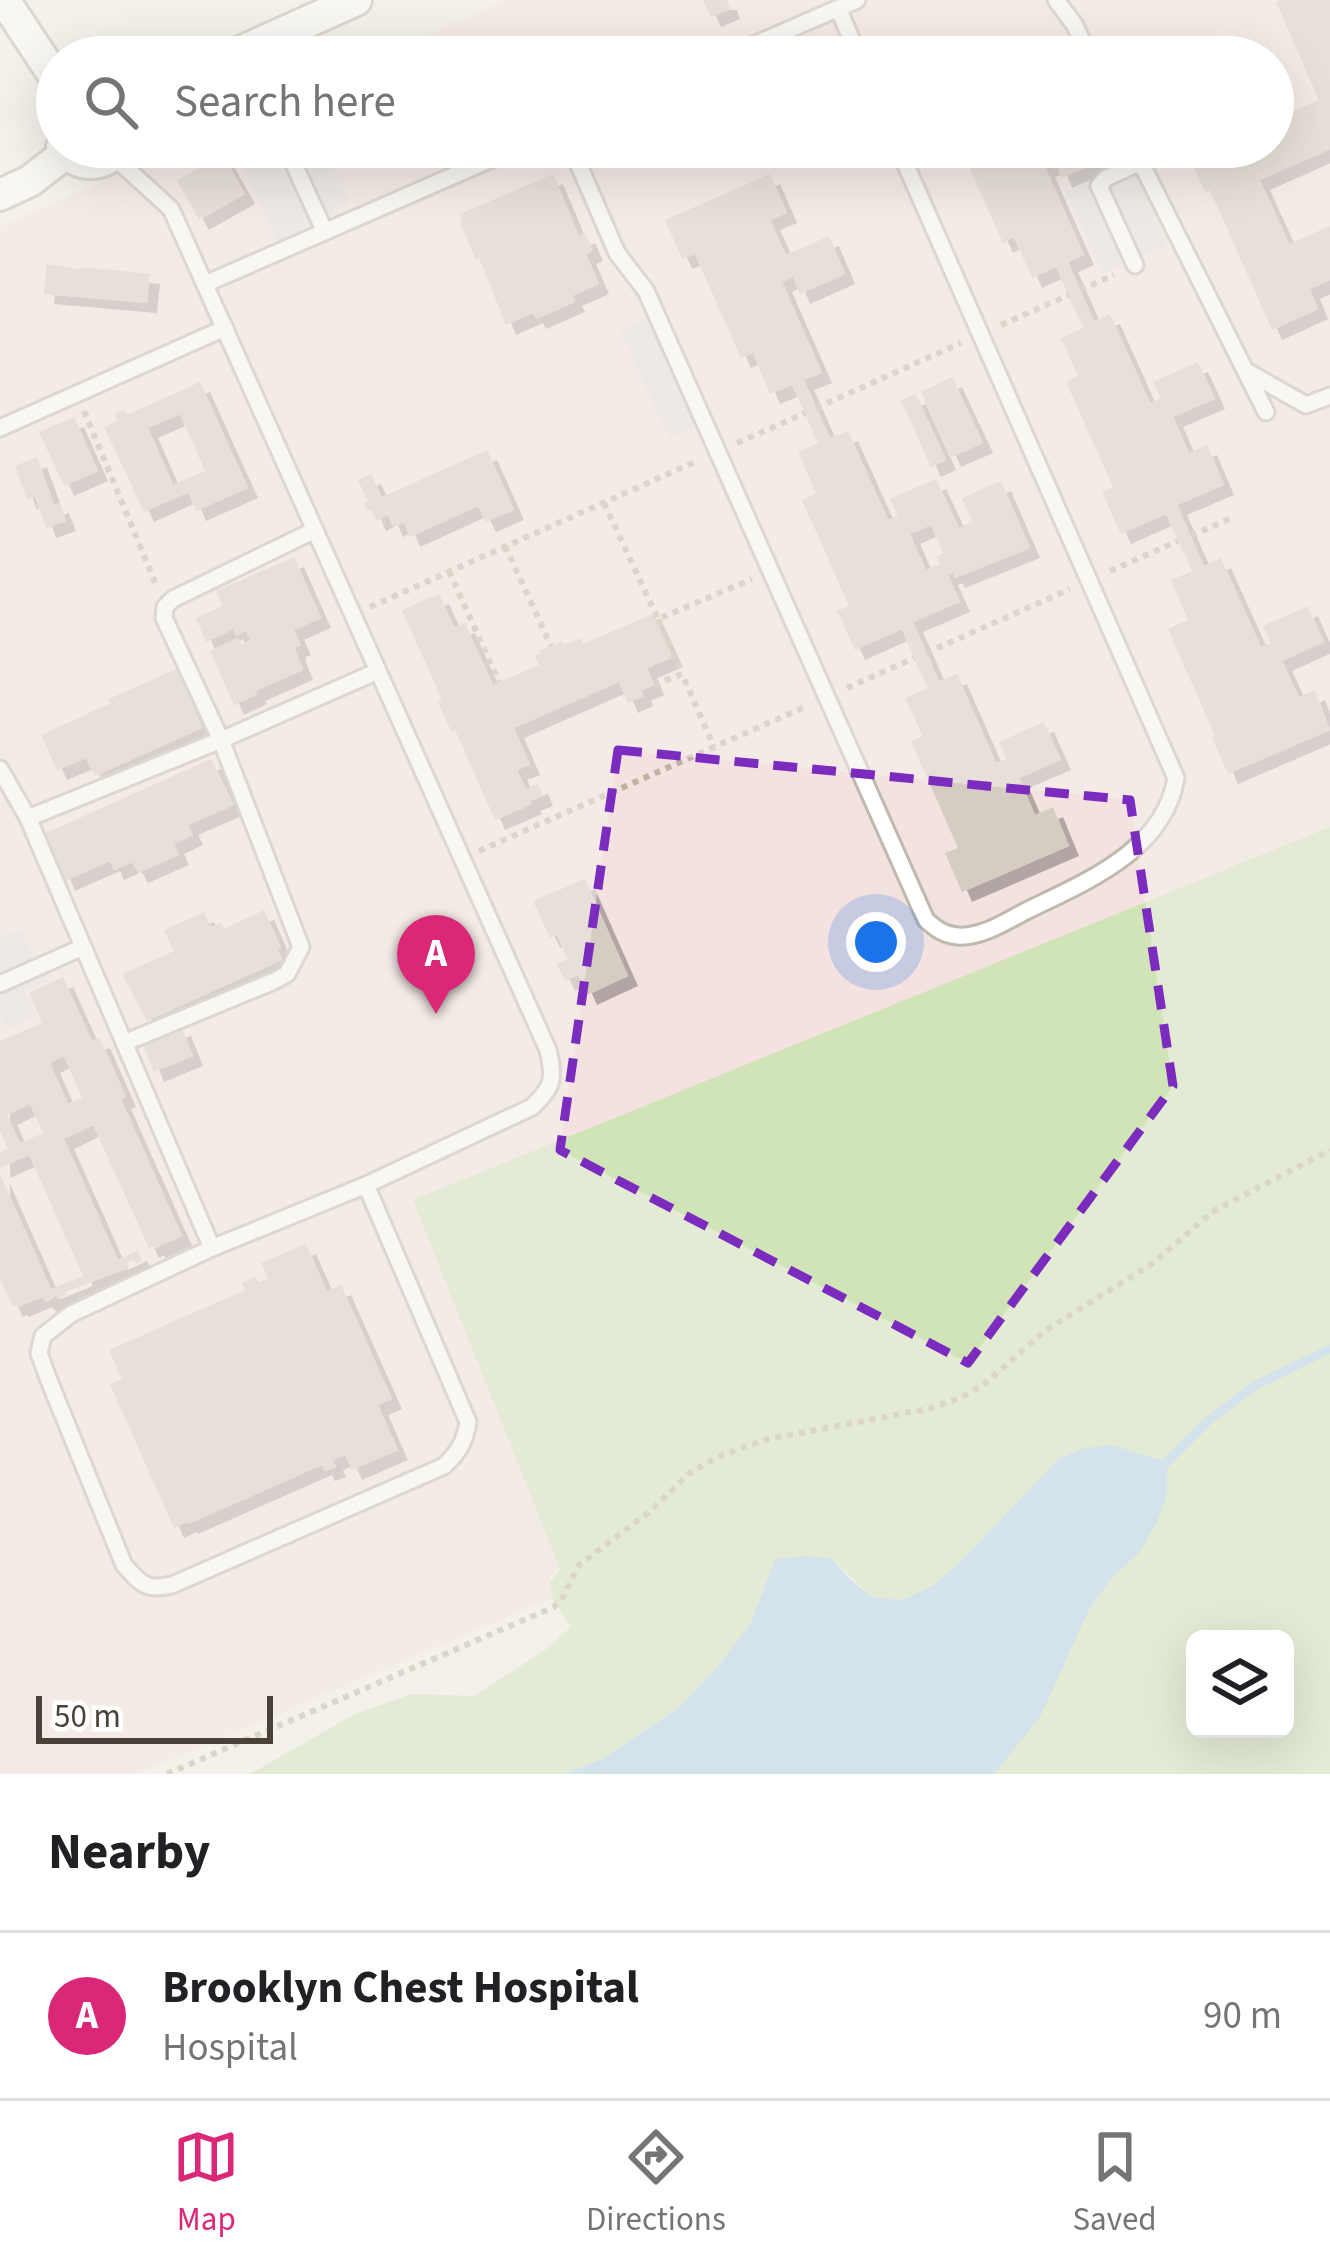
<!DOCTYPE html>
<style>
:root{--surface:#fff;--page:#f2f2f2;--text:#202124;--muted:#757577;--line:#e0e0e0;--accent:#db2777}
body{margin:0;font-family:"Source Sans 3",sans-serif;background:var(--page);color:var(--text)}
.controls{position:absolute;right:36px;bottom:36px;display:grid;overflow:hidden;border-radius:18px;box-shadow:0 12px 48px #0002}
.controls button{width:108px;height:108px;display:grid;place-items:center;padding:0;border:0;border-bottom:3px solid var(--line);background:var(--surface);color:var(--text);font:60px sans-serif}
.scale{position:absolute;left:36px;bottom:30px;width:237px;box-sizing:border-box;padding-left:12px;border:6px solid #484239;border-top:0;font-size:33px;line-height:42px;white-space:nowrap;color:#484239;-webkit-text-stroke:9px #fff;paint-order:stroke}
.you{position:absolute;left:876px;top:942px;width:42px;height:42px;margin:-30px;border:9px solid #fff;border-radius:50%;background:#1a73e8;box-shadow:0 0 0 18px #1a73e833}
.badge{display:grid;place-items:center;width:78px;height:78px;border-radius:50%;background:var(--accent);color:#fff;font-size:39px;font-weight:700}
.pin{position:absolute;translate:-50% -99px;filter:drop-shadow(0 3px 6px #0008)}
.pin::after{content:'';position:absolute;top:63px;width:42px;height:36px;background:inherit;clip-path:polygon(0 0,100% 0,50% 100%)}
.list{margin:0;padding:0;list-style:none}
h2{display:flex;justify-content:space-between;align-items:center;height:156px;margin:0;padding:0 48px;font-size:51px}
h2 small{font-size:39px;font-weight:400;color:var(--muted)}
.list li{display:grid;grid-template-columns:78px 1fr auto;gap:36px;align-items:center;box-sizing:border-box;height:168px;padding:0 48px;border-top:3px solid var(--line)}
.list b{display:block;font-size:45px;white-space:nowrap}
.list p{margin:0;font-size:39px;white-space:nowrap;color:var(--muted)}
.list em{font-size:39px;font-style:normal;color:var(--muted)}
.icon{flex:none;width:66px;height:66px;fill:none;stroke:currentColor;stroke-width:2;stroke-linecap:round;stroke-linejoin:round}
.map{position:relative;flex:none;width:1330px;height:1774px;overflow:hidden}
.search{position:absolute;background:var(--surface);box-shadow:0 12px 48px #0002;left:36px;right:36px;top:36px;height:132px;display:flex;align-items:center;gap:30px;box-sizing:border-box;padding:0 42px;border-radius:66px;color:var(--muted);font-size:45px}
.sheet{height:324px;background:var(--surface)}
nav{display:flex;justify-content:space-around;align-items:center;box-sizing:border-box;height:168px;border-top:3px solid var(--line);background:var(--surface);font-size:33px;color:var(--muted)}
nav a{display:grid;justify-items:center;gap:6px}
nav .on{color:var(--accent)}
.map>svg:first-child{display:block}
.medical{fill:#f3e2e0}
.green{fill:#d1e4b8;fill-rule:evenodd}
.parking{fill:#e3e1df}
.water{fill:#aed2ea}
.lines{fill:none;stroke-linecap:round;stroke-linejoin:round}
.stream{stroke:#aed2ea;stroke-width:9}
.building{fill:#d5cdc1;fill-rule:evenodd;filter:url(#shadow)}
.service-casing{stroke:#bfb9ae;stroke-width:21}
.minor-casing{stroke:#bfb9ae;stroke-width:36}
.path{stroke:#bfb4a1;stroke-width:6;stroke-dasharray:6 6;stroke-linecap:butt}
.service{stroke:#fff;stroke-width:15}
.minor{stroke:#fff;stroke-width:30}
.marked{fill:none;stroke:#7b2cbf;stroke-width:9;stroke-dasharray:24 15;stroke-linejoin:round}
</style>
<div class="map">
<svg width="1330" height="1774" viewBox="0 0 1330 1774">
<defs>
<filter id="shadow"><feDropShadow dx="10" dy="10" stdDeviation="0" flood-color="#0004"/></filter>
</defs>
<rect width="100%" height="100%" fill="#f4f1eb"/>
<!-- medical -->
<path class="medical" d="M506,0H1330V827L549,1578L552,1598L136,1774H0V227L179,147H1273V57H379Z"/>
<!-- green -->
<path class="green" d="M1330,827V1774H994L1054,1684L1089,1610L1111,1579L1139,1553L1166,1462L1112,1445L1058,1459L964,1558L934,1585L902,1600L872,1597L831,1558L762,1590L751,1624L719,1665L678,1708L602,1759L564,1774H250L355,1714L412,1694L474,1696L545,1650L571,1627L552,1598L550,1582L560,1569L413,1200ZM1195,1639H1285V1729H1195Z"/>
<!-- parking -->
<path class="parking" d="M234,147H324L349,203L333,210L336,216L277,242Z
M1129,161L1167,244L1103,274L1065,191Z
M652,316L702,423L669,438L620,330Z
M20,929L31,952L34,951L48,981L25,991L36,1015L7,1028L0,1013V938Z"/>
<!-- water -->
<path class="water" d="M1112,1445L1167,1462V1495L1156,1524L1139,1553L1111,1579L1089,1610L1040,1717L994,1774H564L602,1759L678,1708L719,1665L750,1624L775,1559L805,1556L831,1558L851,1580L872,1597L902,1600L934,1585L964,1558L1058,1459L1085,1448Z"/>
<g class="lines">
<!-- stream -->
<path class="stream" d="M1160,1469L1208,1421L1256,1385L1330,1349"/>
</g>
<!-- building -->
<path class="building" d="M703,0H727L730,9L711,17Z
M1280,0H1330V149L1260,180L1289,244L1330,226V280L1310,289L1318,309L1272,330L1210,190L1205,192L1194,167L1199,165L1191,147H1273V120L1319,100L1276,2Z
M960,147H1102L1107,158L1062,178L1056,163L1045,167L1084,255L1068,262L1094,321L1110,314L1150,403L1161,398L1153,382L1198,362L1215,399L1173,417L1189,453L1207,445L1224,485L1177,505L1204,566L1221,558L1261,647L1271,643L1263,626L1308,606L1324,642L1282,661L1299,697L1315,690L1330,730L1228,774L1212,737L1215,736L1168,629L1188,620L1171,580L1192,571L1166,514L1121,534L1102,492L1113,487L1066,382L1078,376L1061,338L1083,328L1056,267L1032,278L1014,237L1003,243Z
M223,155L245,194L199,220L177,181Z
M553,174L579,236L585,233L593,251L586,254L599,284L572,296L575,302L536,319L533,313L506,325L479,258L476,260L460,222L463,221L460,214Z
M770,174L787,213L770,220L786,255L829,236L845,274L800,294L793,277L782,282L822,373L804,380L830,438L848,431L888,520L898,516L890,499L936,479L959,528L972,522L962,498L1001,481L1030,548L955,578L953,573L948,575L960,602L913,622L939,681L957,674L996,763L1006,759L999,742L1044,722L1061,760L1019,778L1035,815L1053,807L1069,846L962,892L945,853L958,848L911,741L923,736L905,698L928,688L914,658L902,629L855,650L837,611L849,606L802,500L816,494L798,452L818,443L792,385L770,394L753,353L741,358L695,254L682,259L665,220ZM931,525L943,553L936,557L940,564L926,570L910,534Z
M47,264L78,269H81L82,267L150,274L147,303L44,294Z
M952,377L983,443L951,457L921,392Z
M200,382L248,488L196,511L188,492L144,512L104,427L118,420L114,414L124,410L127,415ZM180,414L205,471L173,485L148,428Z
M916,394L946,460L931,467L901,400Z
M74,417L98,471L64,486L39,432Z
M487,450L514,510L486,522L478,506L410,537L404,522L393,527L388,515L376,521L371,509L368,510L364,504L368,502L358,480L371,474L382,497Z
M37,457L54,505L59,503L66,521L46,528L35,497L27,500L15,466Z
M294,557L321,618L294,630L301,645L296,647V652L303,670L255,691L257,694L234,705L210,651L237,638L242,644L250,640L246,631L236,636L233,629L206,642L196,618L223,606L216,591Z
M439,594L454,627L465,623L493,685L539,665L535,655L540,654L539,651L562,641L563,644L569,643L580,638L583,644L653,614L673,657L647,668L654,685L641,691L643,696L628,703L619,682L514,728L530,765L517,770L526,789L538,784L543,796L530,801L532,804L495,820L455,730L451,731L438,702L442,700L402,610Z
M178,668L202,728L95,776L86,758L57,770L41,735L111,703L109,699Z
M211,759L234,805L188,825L193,835L174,844L179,855L138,873L132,862L114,870L110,861L65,881L46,833Z
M585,879L628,976L587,995L578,975L565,981L557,964L568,959L557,935L550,938L533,901Z
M264,910L281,948L278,949L282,960L147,1021L122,974L174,951L164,930L204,912L211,927L221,922L224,929Z
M63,977L92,1041L100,1038L126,1097L121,1099L182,1236L155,1248L154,1245L149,1248L93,1125L64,1139L118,1260L137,1251L142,1261L136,1263L134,1260L127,1263L129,1268L65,1292L66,1295L58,1299L57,1295L47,1302L42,1297L19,1307L17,1305L13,1307L0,1279V1174L51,1289L83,1276L29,1155L0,1168V1152L8,1149L0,1130V1041L42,1023L29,993ZM64,1056L82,1098L68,1104L50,1063ZM30,1104L43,1133L20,1143L7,1115Z
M181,1026L193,1056L154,1072L142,1042Z
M306,1244L327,1291L341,1285L392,1399L378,1405L398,1450L352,1470L345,1455L333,1460L336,1467L325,1471L322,1465L188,1524L187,1522L174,1528L110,1384L122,1379L109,1350L245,1290L242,1283L256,1277L258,1282L268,1279L261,1263Z"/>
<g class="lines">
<!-- service casing -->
<g class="service-casing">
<path id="service" d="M1056,0L1074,24L1090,57
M838,8L859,57
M726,57L857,0
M286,147L325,232
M571,147L617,253L646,291L926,920C936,929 944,935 958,936C982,938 1008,920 1028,910C1088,881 1164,850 1176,778L898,147
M1133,147L1266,412
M113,156L171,209L548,1050C555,1079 553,1087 532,1107L366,1185L212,1248L71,1314L43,1336L39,1353L48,1378L124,1565C141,1584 146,1591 172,1585L444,1466C459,1452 465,1441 468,1422L366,1185
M1135,265L1099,186L1106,178L1141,162
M205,284L519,147
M1248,372L1306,405L1330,396
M0,428L225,328
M0,769L28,818L212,1248
M28,818L221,740L378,671
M0,984L83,947
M124,1043L274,981L287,974L301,947L221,740L164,618L165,607L173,599L315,530"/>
</g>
<!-- minor casing -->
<g class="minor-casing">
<path id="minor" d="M4,0L57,80
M229,57L356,0
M62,147C79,169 104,168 120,147
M0,195L30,181L66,153"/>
</g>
<!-- path -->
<path class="path" d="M1080,290L1114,275
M1001,325L1069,295
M816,408L961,343
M84,411L157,587
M737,443L805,413
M604,503L658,619L752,579
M1191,536L1231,518
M505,546L551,646
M449,571L499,682
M1110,571L1178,541
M370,607L697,461
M658,619L682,674
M926,653L1070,589
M654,685L682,674L714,747
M847,688L914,658
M479,851L807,706
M167,1774L554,1607L563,1597L579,1565L648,1513L691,1472L722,1455L768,1439L927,1409L957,1399L982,1386L1046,1330L1152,1264L1212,1212L1330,1150"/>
<!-- service -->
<use href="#service" class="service"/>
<!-- minor -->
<use href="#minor" class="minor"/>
</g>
<!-- marked area -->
<path d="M0 0H1330V1774H0ZM618,750L1130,800L1173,1086L968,1363L560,1150Z" fill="#f4f1eb" fill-opacity=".55" fill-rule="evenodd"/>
<path class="marked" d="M618,750L1130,800L1173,1086L968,1363L560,1150Z"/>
</svg>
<div class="controls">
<button><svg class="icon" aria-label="layers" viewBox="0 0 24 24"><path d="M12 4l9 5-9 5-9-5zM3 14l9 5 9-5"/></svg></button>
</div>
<div class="scale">50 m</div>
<div class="you"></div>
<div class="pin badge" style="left:436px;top:1014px">A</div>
<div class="search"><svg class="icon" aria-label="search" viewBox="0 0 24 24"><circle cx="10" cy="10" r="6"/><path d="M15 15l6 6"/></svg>Search here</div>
</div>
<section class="sheet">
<h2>Nearby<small></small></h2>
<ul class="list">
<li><span class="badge">A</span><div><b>Brooklyn Chest Hospital</b><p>Hospital</p></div><em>90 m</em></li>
</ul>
</section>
<nav>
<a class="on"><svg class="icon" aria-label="map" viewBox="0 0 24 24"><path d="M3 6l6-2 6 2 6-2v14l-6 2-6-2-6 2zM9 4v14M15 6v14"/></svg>Map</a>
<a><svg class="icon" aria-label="directions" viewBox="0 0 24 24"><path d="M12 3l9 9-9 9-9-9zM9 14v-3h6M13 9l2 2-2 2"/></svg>Directions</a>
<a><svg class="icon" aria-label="saved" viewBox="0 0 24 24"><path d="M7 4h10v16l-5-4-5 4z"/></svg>Saved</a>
</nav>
